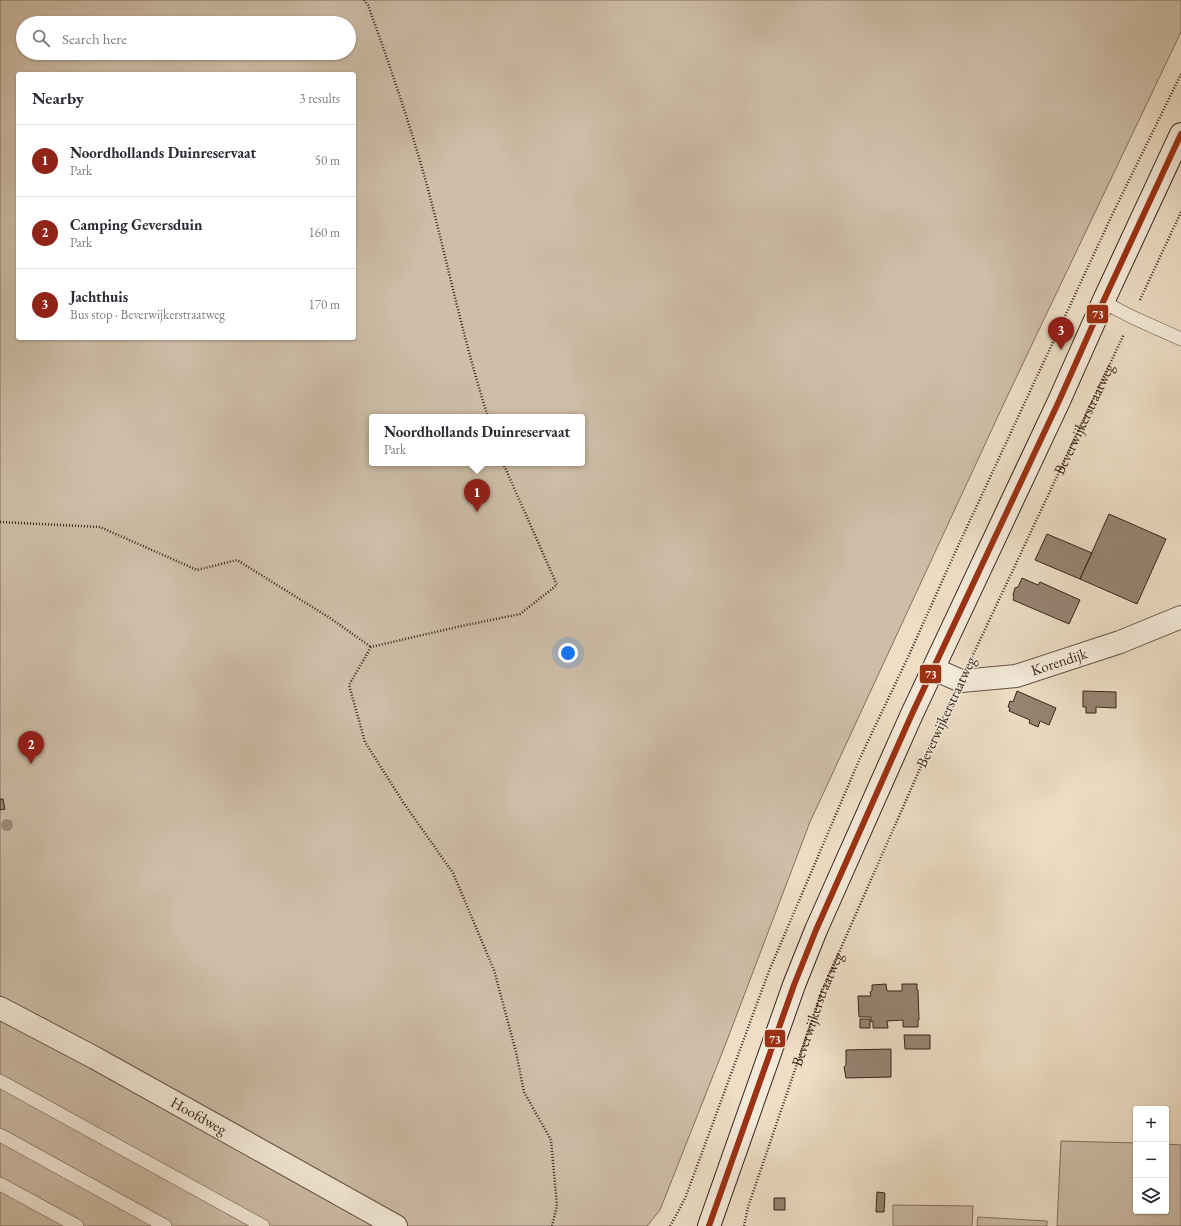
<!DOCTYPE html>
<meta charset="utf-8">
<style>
:root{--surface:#fff;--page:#f2f2f3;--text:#2b2b33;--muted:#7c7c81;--line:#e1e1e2;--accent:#8f2418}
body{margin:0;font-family:"EB Garamond",serif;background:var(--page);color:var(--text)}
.controls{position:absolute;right:12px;bottom:12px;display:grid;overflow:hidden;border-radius:4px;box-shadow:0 1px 3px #0004}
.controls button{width:36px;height:36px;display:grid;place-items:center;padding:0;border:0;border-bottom:1px solid var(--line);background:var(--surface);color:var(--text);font:20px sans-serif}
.you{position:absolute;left:568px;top:653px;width:14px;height:14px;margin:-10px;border:3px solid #fff;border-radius:50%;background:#1a73e8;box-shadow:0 0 0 6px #1a73e833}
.badge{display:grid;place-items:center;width:26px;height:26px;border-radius:50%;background:var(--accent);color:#fff;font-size:13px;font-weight:700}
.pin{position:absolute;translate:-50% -33px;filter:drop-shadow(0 1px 2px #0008)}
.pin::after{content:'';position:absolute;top:21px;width:14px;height:12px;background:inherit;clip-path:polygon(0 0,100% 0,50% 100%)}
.popup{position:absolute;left:369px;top:414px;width:216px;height:52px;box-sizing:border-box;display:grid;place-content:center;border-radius:4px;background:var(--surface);filter:drop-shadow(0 1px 3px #0005);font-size:13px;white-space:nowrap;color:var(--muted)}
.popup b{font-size:15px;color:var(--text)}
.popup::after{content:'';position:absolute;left:50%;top:100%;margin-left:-8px;border:8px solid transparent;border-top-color:var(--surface)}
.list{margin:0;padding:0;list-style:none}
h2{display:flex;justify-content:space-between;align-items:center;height:52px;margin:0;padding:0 16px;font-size:17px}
h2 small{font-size:13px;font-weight:400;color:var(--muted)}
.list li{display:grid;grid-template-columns:26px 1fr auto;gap:12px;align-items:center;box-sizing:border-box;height:72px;padding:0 16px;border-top:1px solid var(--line)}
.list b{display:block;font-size:15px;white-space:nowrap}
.list p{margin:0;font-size:13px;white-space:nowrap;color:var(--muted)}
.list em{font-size:13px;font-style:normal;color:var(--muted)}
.icon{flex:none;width:22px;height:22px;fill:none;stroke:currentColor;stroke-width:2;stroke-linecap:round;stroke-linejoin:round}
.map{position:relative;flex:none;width:1181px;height:1226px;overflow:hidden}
.search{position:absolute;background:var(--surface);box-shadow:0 1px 3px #0004;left:16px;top:16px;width:340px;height:44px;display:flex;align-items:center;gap:10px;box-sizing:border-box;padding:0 14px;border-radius:22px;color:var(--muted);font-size:15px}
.panel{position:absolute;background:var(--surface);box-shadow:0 1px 3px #0004;left:16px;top:72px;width:340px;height:268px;border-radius:4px}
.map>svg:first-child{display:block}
.green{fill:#cebea8;stroke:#837061;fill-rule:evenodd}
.building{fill:#968473;stroke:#38231a}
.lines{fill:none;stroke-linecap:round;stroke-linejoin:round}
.lane-casing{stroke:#655245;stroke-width:14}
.street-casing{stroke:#655245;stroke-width:24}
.secondary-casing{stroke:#38231a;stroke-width:24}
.path{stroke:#38231a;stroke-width:2.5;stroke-dasharray:1 2;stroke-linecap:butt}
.lane{stroke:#f3ead9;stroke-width:13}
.street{stroke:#f3ead9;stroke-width:22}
.secondary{stroke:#f3ead9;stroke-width:22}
.bus-1-casing{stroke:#f3ead9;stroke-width:9}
.bus-1{stroke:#9b3214;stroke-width:6}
.tree{fill:#9e8d7b}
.labels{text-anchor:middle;stroke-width:3;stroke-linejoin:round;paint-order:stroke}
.street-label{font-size:15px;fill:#38231a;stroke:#f3ead9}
.line-badge{stroke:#f3ead9;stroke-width:1.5}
.badge-label{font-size:11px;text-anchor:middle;font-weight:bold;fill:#fff}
</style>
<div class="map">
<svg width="1181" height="1226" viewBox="0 0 1181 1226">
<rect width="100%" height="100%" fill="#eddec5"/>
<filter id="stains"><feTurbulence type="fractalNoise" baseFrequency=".005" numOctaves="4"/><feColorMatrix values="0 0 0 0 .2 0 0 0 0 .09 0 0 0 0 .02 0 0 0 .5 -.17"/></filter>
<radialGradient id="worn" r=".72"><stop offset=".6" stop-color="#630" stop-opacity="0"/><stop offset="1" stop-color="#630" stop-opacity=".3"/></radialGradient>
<!-- green -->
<path class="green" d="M0,0H1181V32L1006,399L810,822L726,1043L660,1210L647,1226H0ZM23,23H349V53H23ZM18,74H354V338H18ZM372,417H582V463H372Z
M1061,1141L1136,1143V1211H1166V1144L1181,1145V1226H1057Z
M893,1205L973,1206L972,1226H893Z
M978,1217L1047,1221V1226H977Z"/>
<!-- building -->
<path class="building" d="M1109,514L1166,539L1137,604L1080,579Z
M1047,534L1092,553L1080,579L1035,560Z
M1022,578L1038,585L1040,582L1080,600L1069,624L1013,600L1014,597L1013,595L1015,588L1018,587Z
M1017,691L1056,708L1049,725L1040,721L1038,727L1029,723L1030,720L1009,711L1010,708L1008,707L1010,701L1013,702Z
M1083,691L1116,692V708L1096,707V713H1086V707H1083Z
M0,799H3L5,809L0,810Z
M886,984L887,991H902V984H917V990H918L919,1020H918V1027H903V1020L887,1021L888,1028H873V1021L871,1022V1017H859L858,996H871L870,992L872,991V985Z
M860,1019H870V1028H860Z
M904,1035H930V1049H905Z
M891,1049V1077L846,1078L844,1067L846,1065V1050Z
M877,1192L885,1193L884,1212H876Z
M774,1198H785V1210H774Z"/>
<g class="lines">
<!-- lane casing -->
<g class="lane-casing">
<path id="lane" d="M1103,302L1132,317L1181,339
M0,1081L263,1226
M0,1135L165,1226
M0,1184L77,1226"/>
</g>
<!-- street casing -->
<g class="street-casing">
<g id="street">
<path id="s3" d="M934,669L961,681L1016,676L1120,642L1181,617"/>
<path id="s4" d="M0,1008L95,1058L396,1226"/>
</g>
</g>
<!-- secondary casing -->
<g class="secondary-casing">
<path id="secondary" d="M709,1226L794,985L816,930L911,716L1059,401L1103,302L1181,134"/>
</g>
<!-- path -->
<g class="path">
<path d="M364,0L368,5C390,66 411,127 428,189C448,265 464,342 488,417"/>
<path d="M1140,300L1181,212"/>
<path d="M503,463L557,585L520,614L457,627L371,647L349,685L365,742L403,802L453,873L494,970L516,1052L524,1092L551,1140L557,1206L552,1226"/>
<path d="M0,522L100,527L197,570L237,560L330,618L371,647"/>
<path id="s1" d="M972,657L1124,334"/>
<path d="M670,1226L678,1212L686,1196L769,971L860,758L909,655L953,557L1113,213L1181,74"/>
<path id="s2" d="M744,1226L748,1207L822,991L937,730L951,701"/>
</g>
<!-- lane -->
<use href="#lane" class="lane"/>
<!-- street -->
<use href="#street" class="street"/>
<!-- secondary -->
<use href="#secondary" class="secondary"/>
<!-- bus-1 casing -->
<g class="bus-1-casing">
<path id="bus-1" d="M709,1226L794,985L816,930L911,716L1059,401L1103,302L1181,134"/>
</g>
<!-- bus-1 -->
<use href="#bus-1" class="bus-1"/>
</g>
<!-- trees -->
<circle class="tree" cx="7" cy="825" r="6"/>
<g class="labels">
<!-- street labels -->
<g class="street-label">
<text dy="5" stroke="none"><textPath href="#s1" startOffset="263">Beverwijkerstraatweg</textPath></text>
<text dy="5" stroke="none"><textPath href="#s3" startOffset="130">Korendijk</textPath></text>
<text transform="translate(946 712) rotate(-65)" y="5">Beverwijkerstraatweg</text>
<text dy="5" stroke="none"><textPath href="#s2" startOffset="229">Beverwijkerstraatweg</textPath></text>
<text dy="5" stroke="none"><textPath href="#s4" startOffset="226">Hoofdweg</textPath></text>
</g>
</g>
<g class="line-badge">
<rect x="1086" y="304" width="23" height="20" rx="4" fill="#9b3214"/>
<rect x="919" y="664" width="23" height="20" rx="4" fill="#9b3214"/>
<rect x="764" y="1029" width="22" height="19" rx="4" fill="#9b3214"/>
</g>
<g class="badge-label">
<text x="1098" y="318">73</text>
<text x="931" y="678">73</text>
<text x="775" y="1043">73</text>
</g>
<rect width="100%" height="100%" filter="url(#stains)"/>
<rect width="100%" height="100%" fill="url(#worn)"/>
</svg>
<div class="controls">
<button>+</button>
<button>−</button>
<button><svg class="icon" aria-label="layers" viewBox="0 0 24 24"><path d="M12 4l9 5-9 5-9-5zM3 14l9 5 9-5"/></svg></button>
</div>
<div class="you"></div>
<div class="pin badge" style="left:477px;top:512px">1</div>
<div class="popup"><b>Noordhollands Duinreservaat</b>Park</div>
<div class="pin badge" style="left:31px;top:764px">2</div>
<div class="pin badge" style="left:1061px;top:350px">3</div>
<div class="search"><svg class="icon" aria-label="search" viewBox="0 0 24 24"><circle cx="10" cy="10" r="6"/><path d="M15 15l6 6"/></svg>Search here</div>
<section class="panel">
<h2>Nearby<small>3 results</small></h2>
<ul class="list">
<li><span class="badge">1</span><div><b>Noordhollands Duinreservaat</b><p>Park</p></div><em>50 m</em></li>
<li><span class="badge">2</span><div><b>Camping Geversduin</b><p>Park</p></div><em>160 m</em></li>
<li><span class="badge">3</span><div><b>Jachthuis</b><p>Bus stop · Beverwijkerstraatweg</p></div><em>170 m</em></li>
</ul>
</section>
</div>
